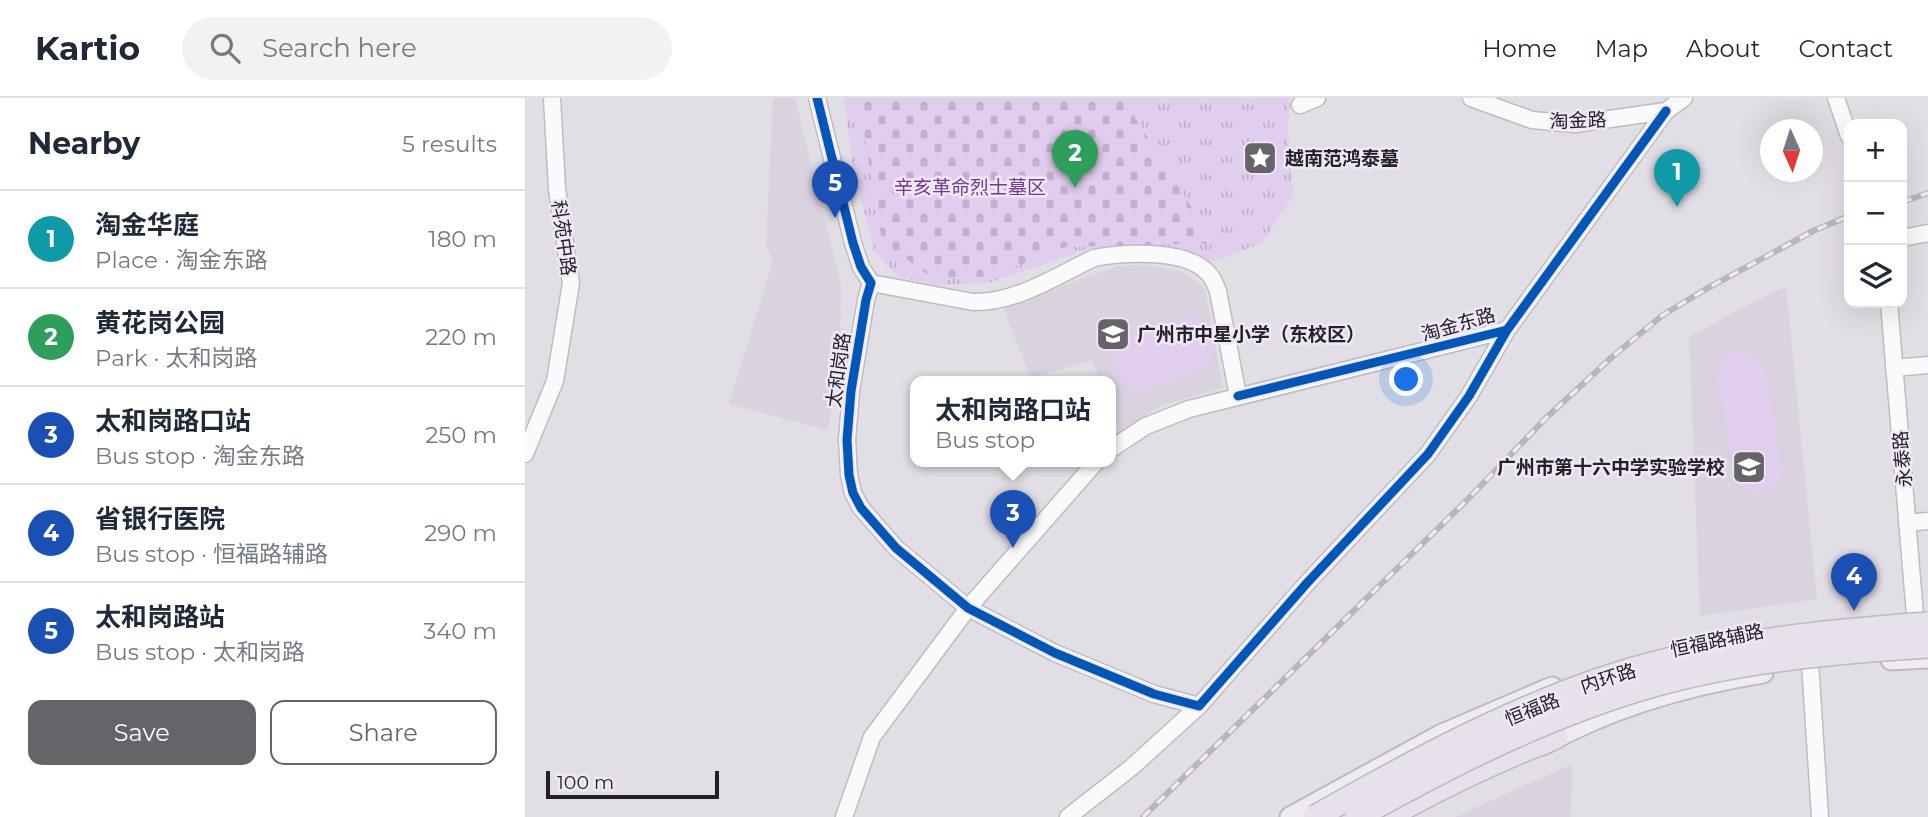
<!DOCTYPE html>
<meta charset="utf-8">
<style>
:root{--surface:#fff;--page:#f2f2f3;--text:#1f2937;--muted:#747a83;--line:#e0e1e3;--accent:#666369}
body{margin:0;font-family:Montserrat,"Noto Sans SC",sans-serif;background:var(--page);color:var(--text)}
.controls{position:absolute;right:21px;top:21px;display:grid;overflow:hidden;border-radius:14px;box-shadow:0 7px 28px #0002}
.controls button{width:63px;height:63px;display:grid;place-items:center;padding:0;border:0;border-bottom:2px solid var(--line);background:var(--surface);color:var(--text);font:35px sans-serif}
.compass{position:absolute;left:1235px;top:21px;width:63px;height:63px;border-radius:50%;background:var(--surface);box-shadow:0 7px 28px #0002;rotate:177deg}
.scale{position:absolute;left:21px;bottom:18px;width:173px;box-sizing:border-box;padding-left:7px;border:4px solid #242126;border-top:0;font-size:19px;line-height:24px;white-space:nowrap;color:#242126;-webkit-text-stroke:5px #f0e8f6;paint-order:stroke}
.you{position:absolute;left:882px;top:282px;width:24px;height:24px;margin:-18px;border:5px solid #fff;border-radius:50%;background:#1a73e8;box-shadow:0 0 0 10px #1a73e833}
.badge{display:grid;place-items:center;width:46px;height:46px;border-radius:50%;background:var(--accent);color:#fff;font-size:23px;font-weight:700}
.pin{position:absolute;translate:-50% -58px;filter:drop-shadow(0 2px 4px #0008)}
.pin::after{content:'';position:absolute;top:37px;width:24px;height:21px;background:inherit;clip-path:polygon(0 0,100% 0,50% 100%)}
.popup{position:absolute;left:385px;top:278px;width:206px;height:91px;box-sizing:border-box;display:grid;place-content:center;border-radius:14px;background:var(--surface);filter:drop-shadow(0 2px 5px #0005);font-size:23px;white-space:nowrap;color:var(--muted)}
.popup b{font-size:26px;color:var(--text)}
.popup::after{content:'';position:absolute;left:50%;top:100%;margin-left:-14px;border:14px solid transparent;border-top-color:var(--surface)}
.list{margin:0;padding:0;list-style:none}
h2{display:flex;justify-content:space-between;align-items:center;height:91px;margin:0;padding:0 28px;font-size:30px}
h2 small{font-size:23px;font-weight:400;color:var(--muted)}
.list li{display:grid;grid-template-columns:46px 1fr auto;gap:21px;align-items:center;box-sizing:border-box;height:98px;padding:0 28px;border-top:2px solid var(--line)}
.list b{display:block;font-size:26px;white-space:nowrap}
.list p{margin:0;font-size:23px;white-space:nowrap;color:var(--muted)}
.list em{font-size:23px;font-style:normal;color:var(--muted)}
.actions{display:flex;gap:14px;padding:21px 28px}
.actions a{flex:1;padding:16px 0;border:2px solid var(--accent);border-radius:14px;text-align:center;font-size:24px;color:var(--accent)}
.actions .main{background:var(--accent);color:#fff}
.icon{flex:none;width:38px;height:38px;fill:none;stroke:currentColor;stroke-width:2;stroke-linecap:round;stroke-linejoin:round}
.map{position:relative;flex:none;width:1403px;height:719px;overflow:hidden}
header{display:flex;align-items:center;gap:42px;box-sizing:border-box;height:98px;padding:0 35px;background:var(--surface);border-bottom:2px solid var(--line)}
header strong{font-size:33px}
nav{display:flex;gap:38px;margin-inline-start:auto;font-size:24px}
.search{width:490px;height:63px;background:var(--page);display:flex;align-items:center;gap:18px;box-sizing:border-box;padding:0 24px;border-radius:38px;color:var(--muted);font-size:26px}
main{display:flex}
aside{flex:1;background:var(--surface)}
.map>svg:first-child{display:block}
.built{fill:#dbd2e0}
.grass{fill:url(#grass-tufts)}
.cemetery{fill:url(#cemetery-stones)}
.garden{fill:#e1cded}
.lines{fill:none;stroke-linecap:round;stroke-linejoin:round}
.minor-casing{stroke:#bfbcc1;stroke-width:19}
.major-casing{stroke:#bcbabe;stroke-width:23}
.highway-casing{stroke:#bcbabe;stroke-width:26}
.minor{stroke:#fbfafb;stroke-width:16}
.major{stroke:#efecf1;stroke-width:19}
.highway{stroke:#e6e1ea;stroke-width:23}
.rail-casing{stroke:#b8b7b8;stroke-width:6}
.rail{stroke:#f0e8f6;stroke-width:3.5;stroke-dasharray:10;stroke-linecap:butt}
.highway-bridge-casing{stroke:#bcbabe;stroke-width:26;stroke-linecap:butt}
.highway-bridge{stroke:#e6e1ea;stroke-width:23}
.cycleway-casing{stroke:#f0e8f6;stroke-width:13}
.cycleway{stroke:#0057b8;stroke-width:9}
.labels{text-anchor:middle;stroke-width:5;stroke-linejoin:round;paint-order:stroke}
.street-label{font-size:19px;fill:#242126;stroke:#f0e8f6}
.poi-label{font-size:19px;font-weight:bold;fill:#242126;stroke:#f0e8f6;text-anchor:start}
.park-label{font-size:19px;fill:#743990;stroke:#f0e8f6}
</style>
<header>
<strong>Kartio</strong>
<div class="search"><svg class="icon" aria-label="search" viewBox="0 0 24 24"><circle cx="10" cy="10" r="6"/><path d="M15 15l6 6"/></svg>Search here</div>
<nav><a>Home</a><a>Map</a><a>About</a><a>Contact</a></nav>
</header>
<main>
<aside>
<h2>Nearby<small>5 results</small></h2>
<ul class="list">
<li><span class="badge" style="background:#0f9aa8">1</span><div><b>淘金华庭</b><p>Place · 淘金东路</p></div><em>180 m</em></li>
<li><span class="badge" style="background:#2e9e5b">2</span><div><b>黄花岗公园</b><p>Park · 太和岗路</p></div><em>220 m</em></li>
<li><span class="badge" style="background:#1a4fb4">3</span><div><b>太和岗路口站</b><p>Bus stop · 淘金东路</p></div><em>250 m</em></li>
<li><span class="badge" style="background:#1a4fb4">4</span><div><b>省银行医院</b><p>Bus stop · 恒福路辅路</p></div><em>290 m</em></li>
<li><span class="badge" style="background:#1a4fb4">5</span><div><b>太和岗路站</b><p>Bus stop · 太和岗路</p></div><em>340 m</em></li>
</ul>
<div class="actions"><a class="main">Save</a><a>Share</a></div>
</aside>
<div class="map">
<svg width="1403" height="719" viewBox="0 0 1403 719">
<defs>
<pattern id="grass-tufts" width="24" height="20" patternUnits="userSpaceOnUse" patternTransform="scale(1.75)"><rect width="24" height="20" fill="#e1cded"/><path d="M3 7l-1-3M5 7V3M7 7l1-3M15 17l-1-3M17 17v-4M19 17l1-3" fill="none" stroke="#c1b0cb"/></pattern>
<pattern id="cemetery-stones" width="16" height="16" patternUnits="userSpaceOnUse" patternTransform="scale(1.75)"><rect width="16" height="16" fill="#e1cded"/><path d="M2 7V4a2 2 0 0 1 4 0v3zM10 15v-3a2 2 0 0 1 4 0v3z" fill="#c1b0cb"/></pattern>
</defs>
<rect width="100%" height="100%" fill="#e2dee5"/>
<!-- built -->
<path class="built" d="M248,0H270L316,187L315,267L303,332L204,306L248,163L241,148Z
M623,167L658,174L680,190L698,290L635,308L595,334L586,311V284H576L567,262L506,280L478,210L592,168Z
M1261,188L1292,501L1175,518L1164,238Z
M1047,666L1046,719H930Z"/>
<!-- grass -->
<path class="grass" d="M319,0H765L763,33L768,98L737,145L684,165L633,153L563,151L464,185L414,187L374,179L349,153L328,70Z"/>
<!-- cemetery -->
<path class="cemetery" d="M333,0H598L689,145L540,149L464,179H406L357,143Z"/>
<!-- garden -->
<path class="garden" d="M667,218H673C690,232 694,259 676,273L614,294C596,290 579,263 588,244Z
M1211,253L1230,258L1240,270L1258,375C1246,399 1229,403 1210,382L1192,273L1198,261Z"/>
<g class="lines">
<!-- minor casing -->
<g class="minor-casing">
<path id="minor" d="M292,0L328,145L336,169L346,185L341,202L326,293L322,342L324,377L328,395L336,410L371,450L443,510L530,555L629,596L674,608L782,485L903,356L944,298L982,232L1141,13
M946,0L1007,22L1050,26L1141,13L1159,0
M1311,0L1324,38
M775,7L792,0
M1377,140L1403,135
M346,185L448,204C491,205 531,178 569,160C598,154 660,151 682,174C688,179 690,186 693,193L713,298
M1364,205L1390,517
M1369,270L1403,267
M586,351L621,328L664,311L982,232
M0,356L30,283L46,185L32,91L27,0
M1382,425L1403,423
M1284,549L1295,719
M319,719L347,639L443,510L571,364
M543,719L607,669L674,608"/>
</g>
<!-- major casing -->
<g class="major-casing">
<path id="major" d="M1366,562L1403,560
M1018,647C1084,610 1164,587 1238,575
M765,719L915,637L1027,589"/>
</g>
<!-- highway casing -->
<g class="highway-casing">
<path id="highway" d="M862,719C917,688 972,662 1031,639"/>
</g>
<!-- minor -->
<use href="#minor" class="minor"/>
<!-- major -->
<use href="#major" class="major"/>
<!-- highway -->
<use href="#highway" class="highway"/>
<!-- rail casing -->
<g class="rail-casing">
<path id="rail" d="M1377,104L1403,95
M618,719L941,403L1021,320L1087,259L1138,217L1181,191L1288,133L1324,118"/>
</g>
<!-- rail -->
<use href="#rail" class="rail"/>
<!-- highway-bridge casing -->
<g class="highway-bridge-casing">
<path id="highway-bridge" d="M790,719C880,668 970,619 1068,584C1176,546 1289,534 1403,526
M832,719C928,666 1023,617 1129,587C1218,562 1311,554 1403,548"/>
</g>
<!-- highway-bridge -->
<use href="#highway-bridge" class="highway-bridge"/>
<!-- cycleway casing -->
<g class="cycleway-casing">
<path id="cycleway" d="M292,0L328,145L336,169L346,185L341,202L326,293L322,342L324,377L328,395L336,410L371,450L443,510L530,555L629,596L674,608L782,485L903,356L944,298L982,232L1141,13
M713,298L982,232"/>
</g>
<!-- cycleway -->
<use href="#cycleway" class="cycleway"/>
</g>
<!-- icons -->
<defs>
<g id="sight-square" transform="scale(1.75)"><rect x="-9" y="-9" width="18" height="18" rx="4" fill="#666369" stroke="#f0e8f6"/><path d="M0-6L1.8-2.2L6-1.7L2.9 1.2L3.7 5.4L0 3.3L-3.7 5.4L-2.9 1.2L-6-1.7L-1.8-2.2Z" fill="#fff"/></g>
<g id="school-square" transform="scale(1.75)"><rect x="-9" y="-9" width="18" height="18" rx="4" fill="#666369" stroke="#f0e8f6"/><path d="M0-5L7-2L0 1L-7-2ZM-4 1L0 2.5L4 1V4Q0 6-4 4Z" fill="#fff"/></g>
</defs>
<g fill-rule="evenodd">
<use href="#sight-square" x="735" y="60"/>
<use href="#school-square" x="588" y="236"/>
<use href="#school-square" x="1224" y="369"/>
</g>
<g class="labels">
<!-- street labels -->
<g class="street-label">
<text transform="translate(1053 22) rotate(-2)" y="7">淘金路</text>
<text transform="translate(39 140) rotate(82)" y="7">科苑中路</text>
<text transform="translate(933 226) rotate(-16)" y="7">淘金东路</text>
<text transform="translate(313 272) rotate(-82)" y="7">太和岗路</text>
<text transform="translate(1377 361) rotate(-95)" y="7">永泰路</text>
<text transform="translate(1192 542) rotate(-12)" y="7">恒福路辅路</text>
<text transform="translate(1083 580) rotate(-18)" y="7">内环路</text>
<text transform="translate(1007 611) rotate(-22)" y="7">恒福路</text>
</g>
<!-- poi labels -->
<g class="poi-label">
<text x="760" y="67">越南范鸿泰墓</text>
<text x="612" y="243">广州市中星小学（东校区）</text>
<text x="1200" y="376" text-anchor="end">广州市第十六中学实验学校</text>
</g>
<!-- park labels -->
<g class="park-label">
<text x="445" y="96">辛亥革命烈士墓区</text>
</g>
</g>
</svg>
<div class="controls">
<button>+</button>
<button>−</button>
<button><svg class="icon" aria-label="layers" viewBox="0 0 24 24"><path d="M12 4l9 5-9 5-9-5zM3 14l9 5 9-5"/></svg></button>
</div>
<svg class="compass" viewBox="-18 -18 36 36"><path d="M0-13l5 13h-10z" fill="#e53935"/><path d="M0 13l5-13h-10z" fill="#747a83"/></svg>
<div class="scale">100 m</div>
<div class="you"></div>
<div class="pin badge" style="left:1152px;top:109px;background:#0f9aa8">1</div>
<div class="pin badge" style="left:550px;top:90px;background:#2e9e5b">2</div>
<div class="pin badge" style="left:488px;top:450px;background:#1a4fb4">3</div>
<div class="popup"><b>太和岗路口站</b>Bus stop</div>
<div class="pin badge" style="left:1329px;top:513px;background:#1a4fb4">4</div>
<div class="pin badge" style="left:310px;top:120px;background:#1a4fb4">5</div>
</div>
</main>
